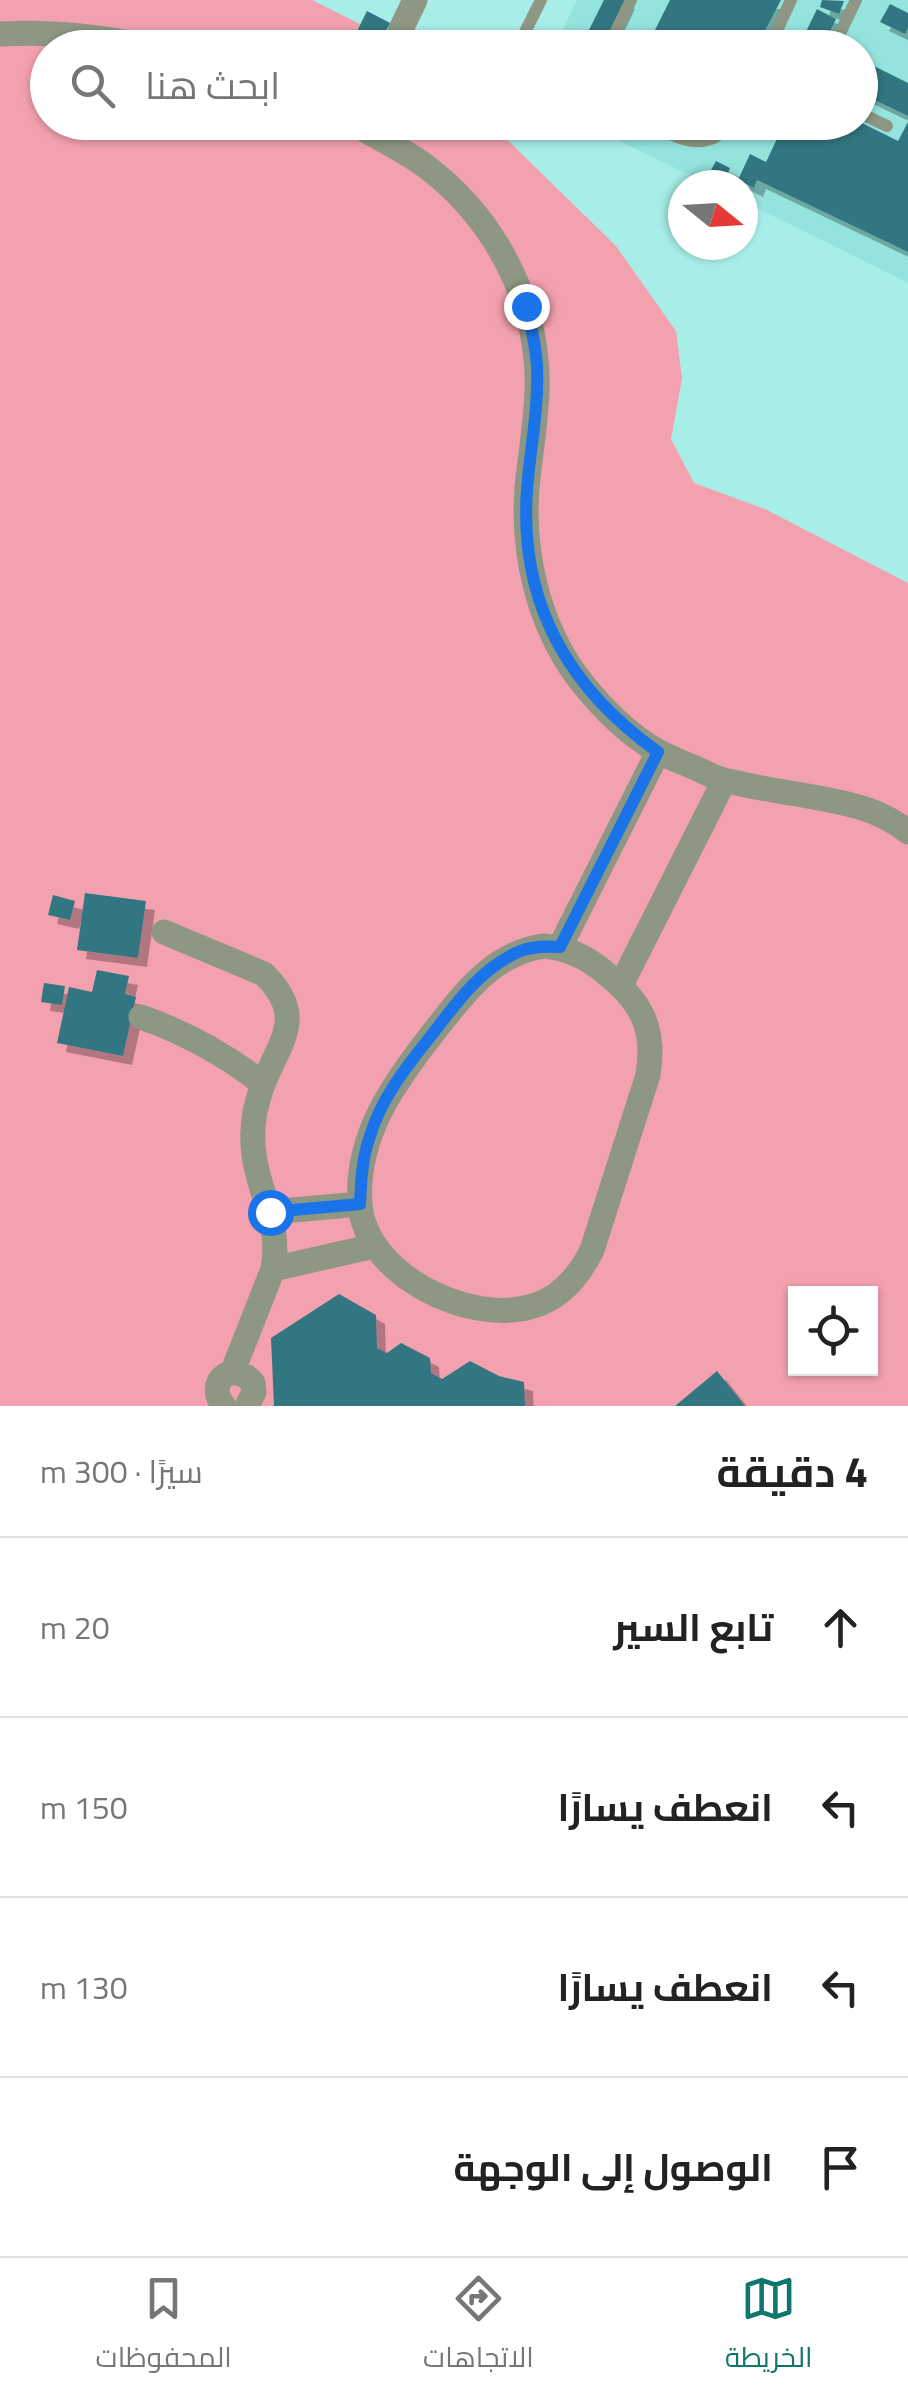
<!DOCTYPE html>
<html lang="ar">
<meta charset="utf-8">
<style>
:root{--surface:#fff;--page:#f6f6f6;--text:#222;--muted:#767676;--line:#e0e0e0;--accent:#0f766e}
body{margin:0;font-family:"Titillium Web",Cairo,sans-serif;background:var(--page);color:var(--text);direction:rtl}
.controls{position:absolute;right:30px;bottom:30px;display:grid;overflow:hidden;border-radius:0px;box-shadow:0 2px 8px #0004}
.controls button{width:90px;height:90px;display:grid;place-items:center;padding:0;border:0;border-bottom:2px solid var(--line);background:var(--surface);color:var(--text);font:50px sans-serif}
.compass{position:absolute;left:668px;top:170px;width:90px;height:90px;border-radius:50%;background:var(--surface);box-shadow:0 2px 8px #0004;rotate:108deg}
.stop{position:absolute;width:30px;height:30px;margin:-22px;border:8px solid #1a73e8;border-radius:50%;background:#fff}
.stop.end{background:#1a73e8;border-color:#fff;box-shadow:0 2px 10px #0008}
.list{margin:0;padding:0;list-style:none}
h2{display:flex;justify-content:space-between;align-items:center;height:130px;margin:0;padding:0 40px;font-size:42px}
h2 small{font-size:32px;font-weight:400;color:var(--muted)}
.list li{display:grid;grid-template-columns:65px 1fr auto;gap:30px;align-items:center;box-sizing:border-box;height:180px;padding:0 40px;border-top:2px solid var(--line)}
.list b{display:block;font-size:38px;white-space:nowrap}
.list em{font-size:32px;font-style:normal;color:var(--muted)}
.icon{flex:none;width:55px;height:55px;fill:none;stroke:currentColor;stroke-width:2;stroke-linecap:round;stroke-linejoin:round}
.map{position:relative;flex:none;width:908px;height:1406px;overflow:hidden;direction:ltr}
.search{position:absolute;background:var(--surface);box-shadow:0 2px 8px #0004;left:30px;right:30px;top:30px;height:110px;display:flex;align-items:center;gap:25px;box-sizing:border-box;padding:0 35px;border-radius:55px;color:var(--muted);font-size:38px}
.sheet{height:850px;background:var(--surface)}
nav{display:flex;justify-content:space-around;align-items:center;box-sizing:border-box;height:140px;border-top:2px solid var(--line);background:var(--surface);font-size:28px;color:var(--muted)}
nav a{display:grid;justify-items:center;gap:5px}
nav .on{color:var(--accent)}
.map>svg:first-child{display:block}
.built{fill:#94e4dd}
.green{fill:#f3a1af;fill-rule:evenodd}
.building{fill:#327681;filter:url(#shadow)}
.lines{fill:none;stroke-linecap:round;stroke-linejoin:round}
.street-tunnel{stroke:#8ac8c3;stroke-width:25;stroke-dasharray:25 12;stroke-linecap:butt}
.lane{stroke:#8d9783;stroke-width:12}
.street{stroke:#8d9783;stroke-width:25}
.route{stroke:#1a73e8;stroke-width:12}
</style>
<div class="map">
<svg width="908" height="1406" viewBox="0 0 908 1406">
<defs>
<filter id="shadow"><feDropShadow dx="9" dy="9" stdDeviation="0" flood-color="#0004"/></filter>
</defs>
<rect width="100%" height="100%" fill="#a8eee8"/>
<!-- built -->
<path class="built" d="M577,0H908V283L743,201V185H710L583,123L860,122V48H554Z"/>
<!-- green -->
<path class="green" d="M0,0H312L360,24L353,39L370,47L48,48V122L490,123L616,246L676,331L682,379L671,439L694,483L765,509L908,583V1406H0ZM796,1294H870V1368H796Z"/>
<!-- building -->
<path class="building" d="M604,0H626L603,48H589L582,44Z
M670,0H781L756,48H646Z
M822,0L844,1L839,14L820,7Z
M890,4L908,13V28L905,34L880,22Z
M817,9L836,19L822,48H798Z
M367,11L438,48H370L353,39Z
M860,59L908,83V116L860,93Z
M785,122L801,125L802,122H860L898,141L908,122V252L757,180L754,188L738,180L750,154L766,162Z
M716,161L730,168L726,177L711,170Z
M85,893L146,901L138,958L77,950Z
M53,895L75,901L70,920L48,915Z
M97,970L129,976L125,994L136,997L123,1056L57,1043L69,987L92,992Z
M44,983L65,986L62,1005L41,1002Z
M339,1294L376,1315L377,1348L387,1353L401,1343L430,1358L431,1373L442,1379L470,1361L499,1376L524,1382L525,1406H274L271,1338Z
M717,1371L745,1406H675Z"/>
<g class="lines">
<!-- street-tunnel -->
<path class="street-tunnel" d="M391,48L401,29"/>
<!-- lane -->
<path class="lane" d="M517,48L541,0
M608,48L631,0
M769,48L791,0
M833,48L856,0
M860,113L887,126
M647,122C677,138 706,156 732,122"/>
<!-- street -->
<path class="street" d="M401,29L415,0
M0,34C53,31 104,37 155,48
M350,122C376,137 405,150 428,168C496,220 540,305 537,391C536,423 530,456 527,488C522,553 538,622 576,675C598,704 627,734 659,752C670,758 682,762 693,767C705,772 716,779 728,781C752,787 778,791 802,795C840,802 878,807 908,832
M164,932L264,974C308,1018 279,1041 262,1087C257,1101 253,1117 253,1132C250,1182 283,1219 273,1269L232,1373
M544,946C567,948 585,956 603,971C640,1000 656,1026 648,1075L592,1250C579,1276 561,1298 533,1306C470,1326 366,1275 360,1205C355,1137 393,1084 433,1033C463,995 492,953 544,946Z
M560,947L658,752
M621,985L724,781
M141,1017C186,1033 225,1054 263,1084
M270,1212L360,1204
M273,1269L374,1246
M224,1406C204,1382 233,1359 253,1383L254,1392L247,1406"/>
</g>
<g class="lines">
<!-- route -->
<path class="route" d="M270,1212L360,1204C361,1181 362,1158 370,1136C382,1096 408,1065 434,1032C457,1002 480,970 516,953C530,946 545,946 560,947L658,752C568,688 519,602 527,490C530,449 539,408 537,367C536,346 531,326 526,306"/>
</g>
</svg>
<div class="controls">
<button><svg class="icon" aria-label="locate" viewBox="0 0 24 24"><circle cx="12" cy="12" r="6"/><path d="M12 2v4M12 18v4M2 12h4M18 12h4"/></svg></button>
</div>
<svg class="compass" viewBox="-18 -18 36 36"><path d="M0-13l5 13h-10z" fill="#e53935"/><path d="M0 13l5-13h-10z" fill="#767676"/></svg>
<div class="stop" style="left:270px;top:1212px"></div>
<div class="stop end" style="left:526px;top:306px"></div>
<div class="search"><svg class="icon" aria-label="search" viewBox="0 0 24 24"><circle cx="10" cy="10" r="6"/><path d="M15 15l6 6"/></svg>ابحث هنا</div>
</div>
<section class="sheet">
<h2>4 دقيقة<small>سيرًا · 300 m</small></h2>
<ul class="list">
<li><svg class="icon" aria-label="ahead" viewBox="0 0 24 24"><path d="M12 20V5M6 11l6-6 6 6"/></svg><div><b>تابع السير</b></div><em>20 m</em></li>
<li><svg class="icon" aria-label="left" viewBox="0 0 24 24"><path d="M17 20v-9H6M10 6l-5 5 5 5"/></svg><div><b>انعطف يسارًا</b></div><em>150 m</em></li>
<li><svg class="icon" aria-label="left" viewBox="0 0 24 24"><path d="M17 20v-9H6M10 6l-5 5 5 5"/></svg><div><b>انعطف يسارًا</b></div><em>130 m</em></li>
<li><svg class="icon" aria-label="arrive" viewBox="0 0 24 24"><path d="M6 21V4h12l-3 4 3 4H6"/></svg><div><b>الوصول إلى الوجهة</b></div></li>
</ul>
</section>
<nav>
<a class="on"><svg class="icon" aria-label="map" viewBox="0 0 24 24"><path d="M3 6l6-2 6 2 6-2v14l-6 2-6-2-6 2zM9 4v14M15 6v14"/></svg>الخريطة</a>
<a><svg class="icon" aria-label="directions" viewBox="0 0 24 24"><path d="M12 3l9 9-9 9-9-9zM9 14v-3h6M13 9l2 2-2 2"/></svg>الاتجاهات</a>
<a><svg class="icon" aria-label="saved" viewBox="0 0 24 24"><path d="M7 4h10v16l-5-4-5 4z"/></svg>المحفوظات</a>
</nav>
